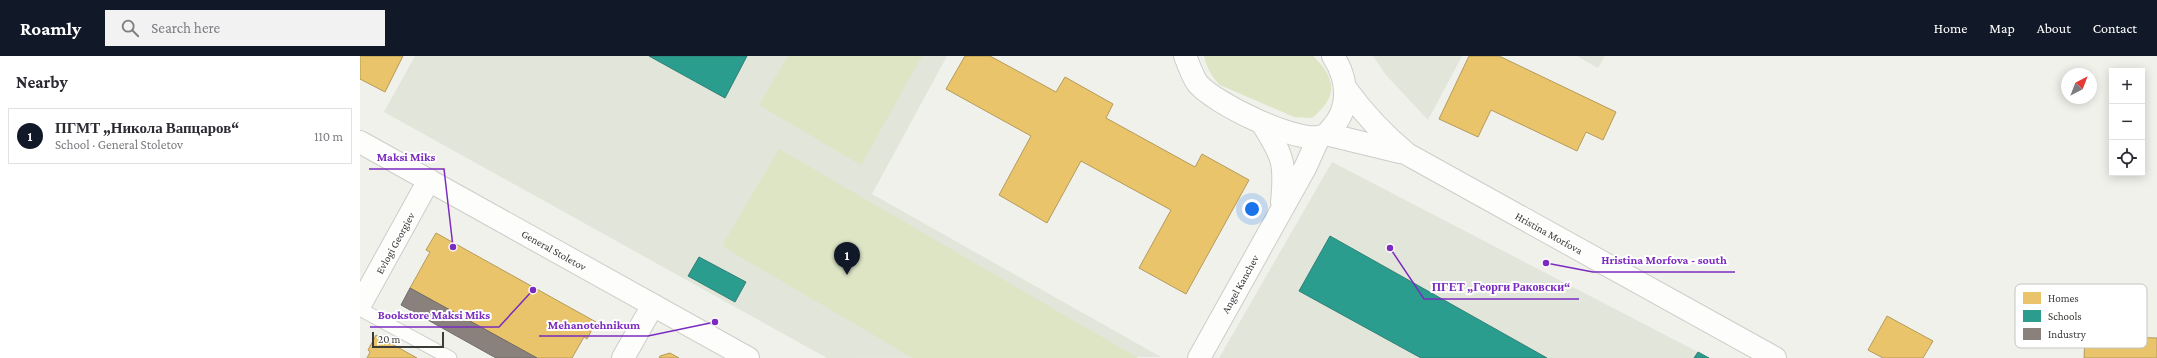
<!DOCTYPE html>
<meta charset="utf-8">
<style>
:root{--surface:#fff;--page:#f2f2f3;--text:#2b2b33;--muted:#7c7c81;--line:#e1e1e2;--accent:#111827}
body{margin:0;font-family:"Crimson Pro",serif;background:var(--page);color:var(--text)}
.controls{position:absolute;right:12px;top:12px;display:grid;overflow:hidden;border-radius:0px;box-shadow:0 2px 10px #0003}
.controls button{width:36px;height:36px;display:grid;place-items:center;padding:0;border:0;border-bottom:1px solid var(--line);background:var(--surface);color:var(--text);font:20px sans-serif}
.compass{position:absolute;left:1701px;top:12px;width:36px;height:36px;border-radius:50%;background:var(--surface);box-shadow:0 2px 10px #0003;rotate:42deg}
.scale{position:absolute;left:12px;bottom:10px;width:72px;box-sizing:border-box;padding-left:4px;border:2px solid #3b3c38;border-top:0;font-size:11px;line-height:14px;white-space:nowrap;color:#3b3c38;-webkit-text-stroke:3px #fff;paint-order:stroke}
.you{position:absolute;left:892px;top:153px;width:14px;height:14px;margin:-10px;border:3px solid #fff;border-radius:50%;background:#1a73e8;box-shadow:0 0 0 6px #1a73e833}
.badge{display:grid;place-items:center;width:26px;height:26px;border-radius:50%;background:var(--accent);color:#fff;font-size:13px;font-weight:700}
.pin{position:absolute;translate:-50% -33px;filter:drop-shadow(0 1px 2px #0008)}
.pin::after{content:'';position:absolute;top:21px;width:14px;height:12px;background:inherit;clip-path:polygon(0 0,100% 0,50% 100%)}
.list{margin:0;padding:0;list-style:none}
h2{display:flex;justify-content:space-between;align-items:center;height:52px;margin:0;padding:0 16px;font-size:17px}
h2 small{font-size:13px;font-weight:400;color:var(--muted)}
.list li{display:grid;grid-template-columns:26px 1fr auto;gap:12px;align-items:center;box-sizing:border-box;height:56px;margin:0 8px 8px;padding:0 8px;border:1px solid var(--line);border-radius:0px}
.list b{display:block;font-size:15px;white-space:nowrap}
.list p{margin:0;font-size:13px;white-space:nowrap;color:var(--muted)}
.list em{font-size:13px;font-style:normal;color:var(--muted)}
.icon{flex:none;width:22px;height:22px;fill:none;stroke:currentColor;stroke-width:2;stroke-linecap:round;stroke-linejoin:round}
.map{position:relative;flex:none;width:1797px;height:302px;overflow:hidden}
header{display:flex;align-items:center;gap:24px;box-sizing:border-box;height:56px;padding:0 20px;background:var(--accent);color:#fff}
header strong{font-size:19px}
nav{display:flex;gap:22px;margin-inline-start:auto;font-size:14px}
.search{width:280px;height:36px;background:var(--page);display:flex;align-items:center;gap:10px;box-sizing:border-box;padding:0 14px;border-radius:0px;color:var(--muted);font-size:15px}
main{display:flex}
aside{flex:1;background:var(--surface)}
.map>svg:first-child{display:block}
.built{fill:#e2e5d9}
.green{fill:#dde5c5}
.homes{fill:#e9c46a;stroke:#b59b5b}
.schools{fill:#2a9d8f;stroke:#2f8075}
.industry{fill:#8a817c;stroke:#726c68}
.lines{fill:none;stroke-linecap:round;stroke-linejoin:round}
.service-casing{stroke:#cccdc9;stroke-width:15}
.minor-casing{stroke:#cccdc9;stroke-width:24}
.tertiary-casing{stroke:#cccdc9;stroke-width:24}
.secondary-casing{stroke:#cccdc9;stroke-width:24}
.service{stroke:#fdfdfc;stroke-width:13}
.minor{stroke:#fdfdfc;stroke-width:22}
.tertiary{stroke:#fdfdfc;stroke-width:22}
.secondary{stroke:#fdfdfc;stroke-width:22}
.labels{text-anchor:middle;stroke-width:4;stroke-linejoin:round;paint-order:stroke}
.street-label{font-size:11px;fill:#3b3c38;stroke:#fff}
.key{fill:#fff;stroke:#c4c4c3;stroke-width:1}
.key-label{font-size:11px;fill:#3b3c38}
.leader{fill:none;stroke:#7b2cbf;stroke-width:1.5}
.callout-dot{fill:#7b2cbf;stroke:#fff;stroke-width:1.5}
.callout-label{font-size:12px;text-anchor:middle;font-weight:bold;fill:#7b2cbf;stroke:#fff;stroke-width:4;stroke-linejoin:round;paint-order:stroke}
</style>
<header>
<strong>Roamly</strong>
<div class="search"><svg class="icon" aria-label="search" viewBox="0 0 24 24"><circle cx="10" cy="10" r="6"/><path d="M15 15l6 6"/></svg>Search here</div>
<nav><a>Home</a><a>Map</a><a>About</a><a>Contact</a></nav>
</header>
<main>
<aside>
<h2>Nearby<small></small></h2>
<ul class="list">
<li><span class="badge">1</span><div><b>ПГМТ „Никола Вапцаров“</b><p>School · General Stoletov</p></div><em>110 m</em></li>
</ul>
</aside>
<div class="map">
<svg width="1797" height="302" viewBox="0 0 1797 302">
<rect width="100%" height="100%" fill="#f0f1eb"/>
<!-- built -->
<path class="built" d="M55,0H587L512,138L801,301L467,302L24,56Z
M1013,0H1102L1068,64L1026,19Z
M1217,0H1245L1238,12Z
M972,106L1338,296L1349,302H859Z"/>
<!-- green -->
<path class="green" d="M428,0H562L501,109L399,49Z
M844,0H953C977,23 978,40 952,62L934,61L860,29C851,20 847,12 844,0Z
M419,93L778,302H553L362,190Z"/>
<!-- homes -->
<path class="homes" d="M0,0H43L25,36L0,23Z
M605,0H630L696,36L705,21L753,48L746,62L835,111L842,98L889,124L826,238L779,212L811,154L721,105L687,167L639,139L671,80L586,33Z
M1109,0H1139L1256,56L1243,84L1226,76L1217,95L1131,54L1118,81L1079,63Z
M76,177L236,266L227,283L224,281L212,302H177L50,232L70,196L66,194Z
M1527,260L1573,285L1563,302H1523L1508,294Z
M16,279L57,302H7L10,296L8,294Z
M1725,280L1797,282V302H1724Z
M310,297L319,302H299L300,300Z"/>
<!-- schools -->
<path class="schools" d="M289,0H387L365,42Z
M970,180L1187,302H1061L939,235Z
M339,201L386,226L375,246L328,220Z
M1338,296L1349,302H1334Z"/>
<!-- industry -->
<path class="industry" d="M50,232L177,302H136L41,249Z"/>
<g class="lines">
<!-- service casing -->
<g class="service-casing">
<path id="service" d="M0,253L90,302"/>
</g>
<!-- minor casing -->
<g class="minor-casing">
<path id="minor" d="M0,249L69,124
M263,302L293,249"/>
</g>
<!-- tertiary casing -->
<g class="tertiary-casing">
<path id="tertiary" d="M902,67C923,100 926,107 922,146
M0,86L388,302
M839,302L945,112L959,81"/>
</g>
<!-- secondary casing -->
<g class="secondary-casing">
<path id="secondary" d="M825,0C829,9 832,20 838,28C856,48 932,85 959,81C964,81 968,77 971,73C991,52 988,23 973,0
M986,33C1004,58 1023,78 1047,98L1415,302
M966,78L1040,96"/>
</g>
<!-- service -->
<use href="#service" class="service"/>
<!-- minor -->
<use href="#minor" class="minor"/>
<!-- tertiary -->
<use href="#tertiary" class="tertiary"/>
<!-- secondary -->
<use href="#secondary" class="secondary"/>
</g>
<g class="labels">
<!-- street labels -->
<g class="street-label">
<text transform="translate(1189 177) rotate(29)" y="4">Hristina Morfova</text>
<text transform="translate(35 187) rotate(-61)" y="4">Evlogi Georgiev</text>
<text transform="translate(194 194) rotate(29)" y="4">General Stoletov</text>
<text transform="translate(880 228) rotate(-61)" y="4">Angel Kanchev</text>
</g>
</g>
<!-- legend -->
<rect x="1655" y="228" width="132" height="64" rx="6" class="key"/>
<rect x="1663" y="236" width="18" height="12" fill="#e9c46a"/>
<rect x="1663" y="254" width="18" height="12" fill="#2a9d8f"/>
<rect x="1663" y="272" width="18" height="12" fill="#8a817c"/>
<g class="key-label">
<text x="1688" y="246">Homes</text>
<text x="1688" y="264">Schools</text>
<text x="1688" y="282">Industry</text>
</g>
<!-- callouts -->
<path class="leader" d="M93 191L84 113H9M1186 207L1233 216H1375M1030 192L1064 243H1219M173 234L139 271H10M355 266L288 280H179"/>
<g class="callout-dot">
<circle cx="93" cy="191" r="4"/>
<circle cx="1186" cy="207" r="4"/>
<circle cx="1030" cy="192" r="4"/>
<circle cx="173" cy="234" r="4"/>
<circle cx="355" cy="266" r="4"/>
</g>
<g class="callout-label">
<text x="46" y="105">Maksi Miks</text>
<text x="1304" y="208">Hristina Morfova - south</text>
<text x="1141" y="235">ПГЕТ „Георги Раковски“</text>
<text x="74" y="263">Bookstore Maksi Miks</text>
<text x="234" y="273">Mehanotehnikum</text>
</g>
</svg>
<div class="controls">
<button>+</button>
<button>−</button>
<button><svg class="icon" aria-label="locate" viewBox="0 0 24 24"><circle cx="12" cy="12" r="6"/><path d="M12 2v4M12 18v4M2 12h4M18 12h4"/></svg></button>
</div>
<svg class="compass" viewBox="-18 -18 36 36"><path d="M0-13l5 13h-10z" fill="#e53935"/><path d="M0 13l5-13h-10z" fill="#7c7c81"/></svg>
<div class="scale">20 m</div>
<div class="you"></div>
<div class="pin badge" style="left:487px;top:219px">1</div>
</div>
</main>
